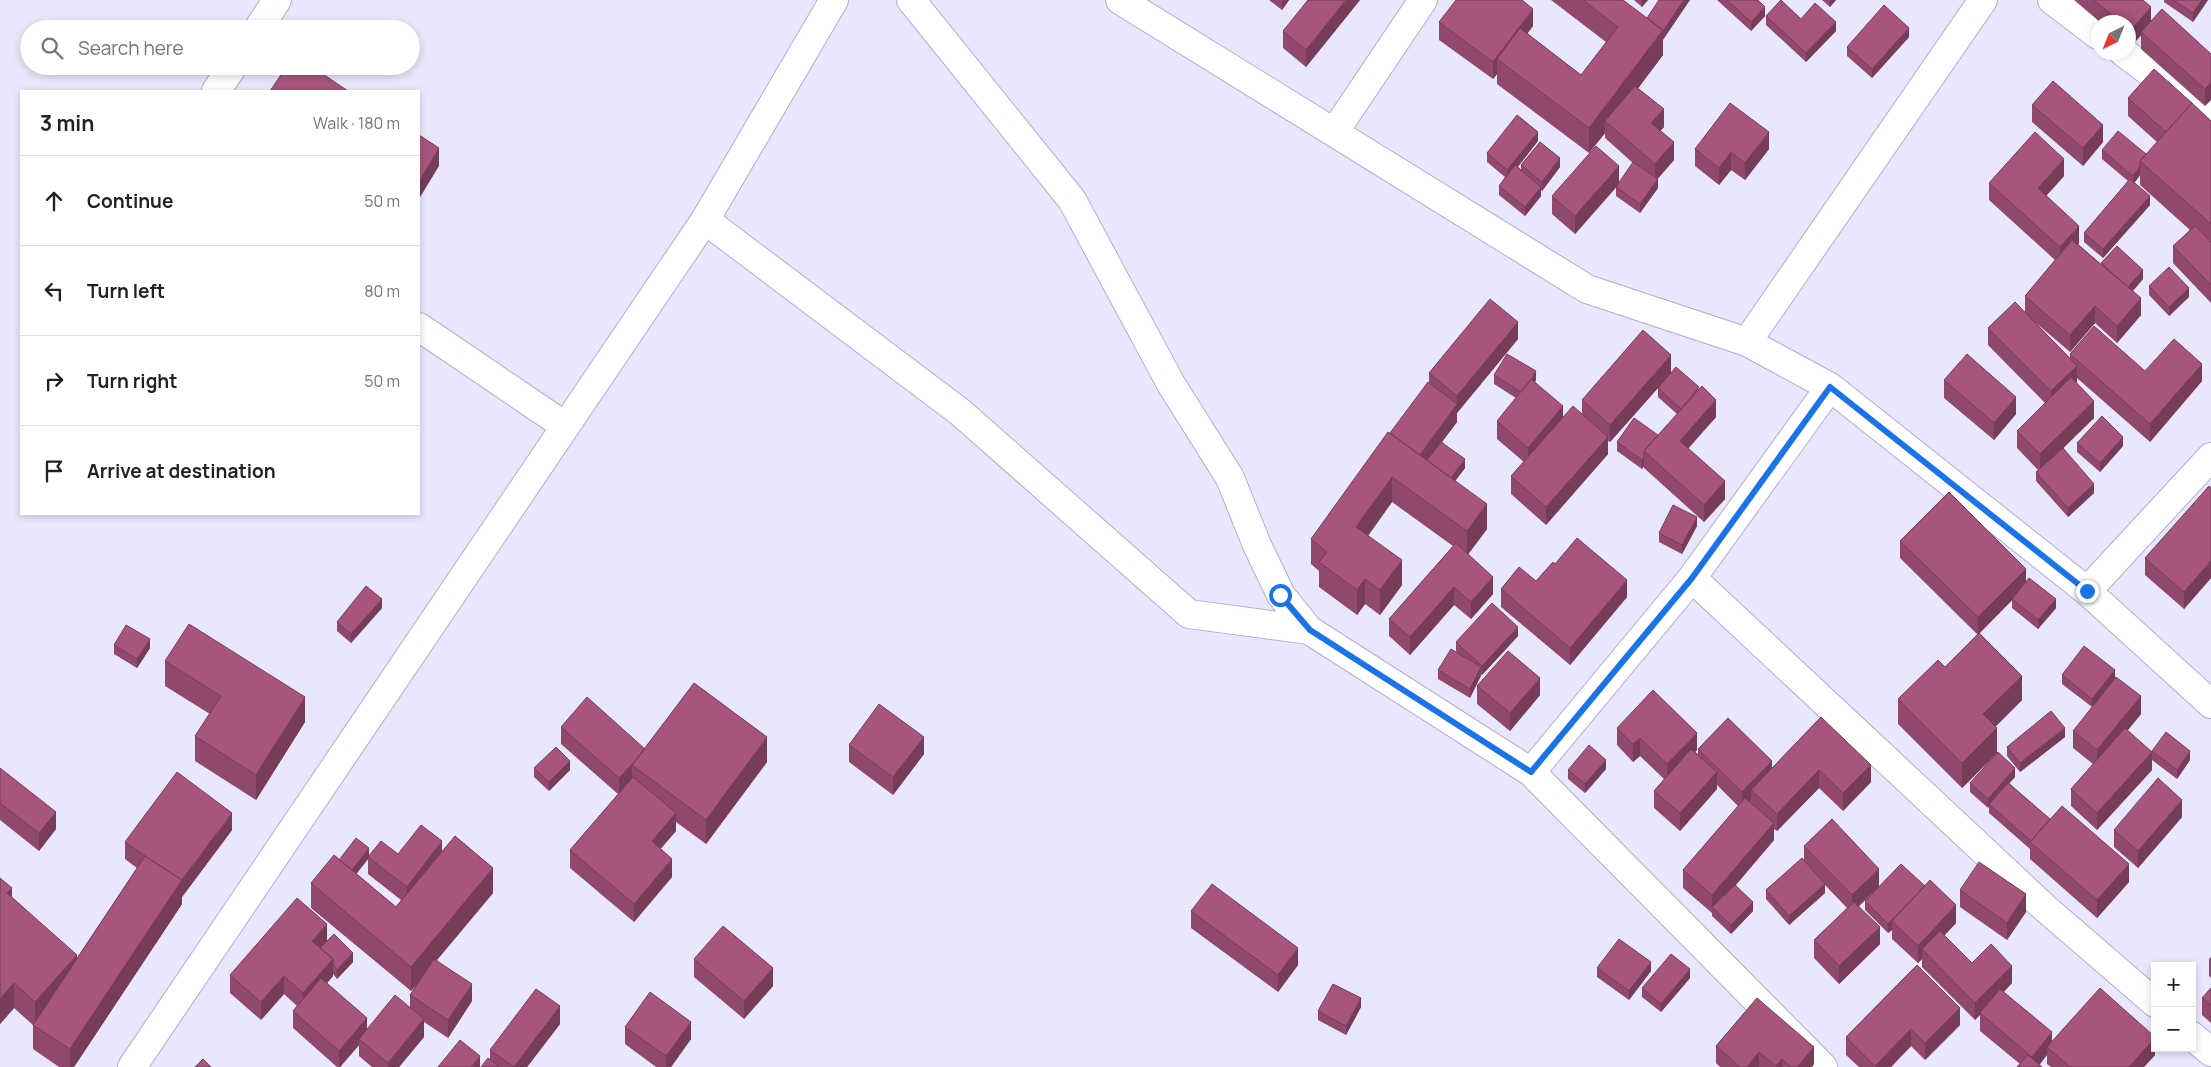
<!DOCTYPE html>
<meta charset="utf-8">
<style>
:root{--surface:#fff;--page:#f2f2f2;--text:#202124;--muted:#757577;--line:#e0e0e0}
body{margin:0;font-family:Manrope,sans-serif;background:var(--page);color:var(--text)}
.controls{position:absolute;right:15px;bottom:15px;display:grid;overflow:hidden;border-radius:0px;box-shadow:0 2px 8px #0003}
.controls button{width:45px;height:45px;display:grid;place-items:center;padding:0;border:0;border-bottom:1px solid var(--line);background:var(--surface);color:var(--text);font:25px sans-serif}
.compass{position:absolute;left:2091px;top:15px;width:45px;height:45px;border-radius:50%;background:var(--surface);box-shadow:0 2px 8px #0003;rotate:223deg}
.stop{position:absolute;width:15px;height:15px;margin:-11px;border:4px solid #1a73e8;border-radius:50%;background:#fff}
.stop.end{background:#1a73e8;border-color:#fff;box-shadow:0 1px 5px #0008}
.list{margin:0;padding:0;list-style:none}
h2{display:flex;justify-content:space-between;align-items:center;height:65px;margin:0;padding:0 20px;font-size:21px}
h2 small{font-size:16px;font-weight:400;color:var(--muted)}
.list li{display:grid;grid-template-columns:32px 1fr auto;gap:15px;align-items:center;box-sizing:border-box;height:90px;padding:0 20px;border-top:1px solid var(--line)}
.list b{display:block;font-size:19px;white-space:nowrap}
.list em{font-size:16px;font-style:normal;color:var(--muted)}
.icon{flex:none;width:28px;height:28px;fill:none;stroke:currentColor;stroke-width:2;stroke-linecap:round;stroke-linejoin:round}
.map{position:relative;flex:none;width:2211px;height:1067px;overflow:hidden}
.search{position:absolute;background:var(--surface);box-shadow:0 2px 8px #0003;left:20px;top:20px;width:400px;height:55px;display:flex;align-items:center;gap:12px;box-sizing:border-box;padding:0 18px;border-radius:28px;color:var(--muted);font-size:19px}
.panel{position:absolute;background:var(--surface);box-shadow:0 2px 8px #0003;left:20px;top:90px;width:400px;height:425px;border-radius:0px}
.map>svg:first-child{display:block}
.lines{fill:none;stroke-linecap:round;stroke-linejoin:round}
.minor-casing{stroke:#b1add0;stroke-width:30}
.minor{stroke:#fff;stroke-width:28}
.wall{fill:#90496c;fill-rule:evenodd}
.shaded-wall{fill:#763c58}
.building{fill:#a8557e;stroke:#763c58}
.route{stroke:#1a73e8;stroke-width:6}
</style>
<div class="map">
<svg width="2211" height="1067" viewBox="0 0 2211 1067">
<rect width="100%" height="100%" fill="#e9e7fd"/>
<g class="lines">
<!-- minor casing -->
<g class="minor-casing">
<path id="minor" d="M911,0L1072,200L1171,384L1230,478L1257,545L1281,595L1309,630
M1120,0L1587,289L1747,342L1830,387L2087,591L2211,704
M2052,0L2098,35
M258,29L277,0
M2123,52L2211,118
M216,91L233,66
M1335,131L1423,0
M705,220L960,412L1189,614L1309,630L1531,772L1823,1067
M419,327L565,426
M1747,342L1983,0
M1692,578L2045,908L2155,1003
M2087,591L2211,457
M1531,772L1692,578L1830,387
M2192,1036L2211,1052
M132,1067L705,220L834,0"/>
</g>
<!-- minor -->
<use href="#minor" class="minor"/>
</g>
<!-- wall -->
<path class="wall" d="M1269,0H1289L1282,10Z
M1360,0L1306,67L1283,48V31Z
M1551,0H1623L1663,40V55L1638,88L1664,127L1660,131L1674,160L1657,179L1658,188L1640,213L1616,196V187L1619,184L1575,234L1552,214V196L1619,184L1633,163L1605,138V133L1589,153L1497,84V74L1493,79L1439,40V22L1533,26L1527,34L1581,75L1606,42Z
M1634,0H1648L1642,7Z
M1717,0H1758L1765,16L1751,31Z
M1822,0H1836L1830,7Z
M2074,0H2143L2151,22L2211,54L2205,106L2141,49V35L2130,48L2128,47V22H2100Z
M2164,0H2208L2193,22L2164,2Z
M1766,16L1801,19L1836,31L1806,62L1766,25Z
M1909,37L1872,78L1847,56V47Z
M2128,98L2192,104L2211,121V303L2173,263V246L2190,230L2140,185V175L2134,183L2150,205L2103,258L2084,242V233L2128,181L2102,159V150L2146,154L2157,142L2128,116Z
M2032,105L2103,142L2083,166L2032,122Z
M1538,141L1518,167L1521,170V165L1560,167L1542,191L1541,190V196L1525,216L1499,195V186L1505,177L1487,162V153Z
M1695,149H1769L1745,180L1731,170L1719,185L1695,166Z
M2064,176L2046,196L2079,243L2078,244L2101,264L2143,279L2133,291L2141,315L2117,343L2095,323L2070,352L2035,322L2070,358V354L2145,371L2202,381L2150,442L2077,378V383L2094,418L2063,448L2094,493L2068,517L2036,481V472L2038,470L2017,448V431L2045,403L1988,345V328L2025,312V296L2055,260L1989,200V183Z
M2149,286L2189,297L2169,316L2149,295Z
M1518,339L1457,413V422L1442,442L1465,468L1455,481L1487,529L1468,554L1493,594L1471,619L1454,605L1410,655L1389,636V619L1453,546L1392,502L1368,536L1402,585L1380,615L1365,604L1357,615L1319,587V571L1311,564V539L1390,433L1429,384V373Z
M1671,372L1699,389L1716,417L1688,448L1725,499L1704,522L1644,468V466L1642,469L1617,451V442L1658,435L1677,414L1658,397V388L1659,387L1610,442L1608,441V454L1546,525L1511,494V476L1524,462L1497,439V421L1516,398L1494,384V375L1536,380L1535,382L1563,417L1582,413V400Z
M1944,380L2016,414L1994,440L1944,398Z
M2077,443L2123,446L2100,472L2077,452Z
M2211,488V578L2184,609L2145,575V558Z
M1697,526L1682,554L1659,542V533Z
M1900,541L2026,581L2056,608L2038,629L2012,608V600L1979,633L2022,700L1996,726L1997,753L2015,777L2009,783L2050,819L2129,882L2097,918L2030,859V849L1989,813V806L1988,808L1970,792V783L1997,753L1962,788L1898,724V699L1945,667L1978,635L1900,558Z
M1536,581L1627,597L1570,665L1501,607V589Z
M382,608L351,643L337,631V622Z
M1518,636L1482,675L1481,674L1470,698L1438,679V670L1457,653L1456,651V642Z
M114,645L150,648L137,668L114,654Z
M165,661L305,722L256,800L195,761V736L210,714L165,686Z
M2062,675L2115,678L2141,714L2127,731L2152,770L2097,830L2071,806V789L2093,764L2073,748V731L2092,707L2062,684Z
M1477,686L1540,695L1510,731L1477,704Z
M1821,717L1871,782L1843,811L1819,788L1777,831L1774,829V840L1736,885L1753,911L1731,934L1712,916V912V913L1683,888V870L1738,806L1717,785V789L1680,831L1654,808V791L1664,779L1640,756L1633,762L1617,745V728L1697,750L1695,752L1698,754V749L1772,768Z
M561,727L645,749L767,762L706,844L676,822V831L660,849L672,877L634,922L570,868V850L618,794L561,744Z
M2065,737L2020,772L2007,756V747Z
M849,745L924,754L893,795L849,762Z
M2152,751L2190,760L2177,779L2152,760Z
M0,768L56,829L39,851L0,820Z
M534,768L570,770L549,791L534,777Z
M1606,769L1585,793L1568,779V770Z
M2182,817L2138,868L2114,847V830Z
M232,830L182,897V904L74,1067H59L33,1049V1025L14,1008L0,1024V878L12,897L77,958L137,868L125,859V842Z
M1804,846L1879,886L1956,923L1944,936L1972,963L2012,983L2004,992L2052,1042L2155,1048V1055L2144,1067H2051L2047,1064V1055L2020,1064L1980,1031V1014L1975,1020L1922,967V959L1918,963L1892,939V930L1888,933L1865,910V901L1874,891L1859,906L1880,944L1839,984L1814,958V940L1847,908L1825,885V893L1789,925L1766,899V890L1804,861Z
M442,851L493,893L437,960L472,1001L448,1038L424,1022V1037L399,1067H372L359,1056V1045L340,1067H337L293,1028V1011L297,1006L284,994L261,1020L230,993V975L327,941L353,962L337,979L333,974V976L327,983L367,1029L410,1007V995L417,984L411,991L311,908V883L339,860L369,856ZM368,859V874L401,900L396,907L356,874Z
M1960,890L2026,912L2007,940L1960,907Z
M1191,911L1298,965L1278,992L1191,928Z
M2211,957V978L2209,976V959Z
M694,959L773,986L744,1019L694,977Z
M1917,965L1960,1025L1925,1060L1911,1046L1891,1067H1859L1846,1055V1037Z
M1597,968L1651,971L1629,1000L1597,977Z
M1690,978L1661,1012L1642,997V988Z
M2211,988V1023L2202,1015V998Z
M1757,998L1814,1064L1812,1067H1720L1716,1063V1046Z
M1361,1007L1346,1035L1318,1020V1011Z
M560,1024L527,1067H481L490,1061V1050Z
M625,1027L691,1039L671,1067H656L625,1044Z"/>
<!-- shaded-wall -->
<path class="shaded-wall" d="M1283,0H1289L1282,10V1Z
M1346,0H1360L1306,67V50Z
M1642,0H1648L1642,7Z
M1684,0H1690L1663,40V55L1610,126L1605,121V133L1589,153V128Z
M1830,0H1836L1830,7Z
M2202,0H2208L2193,22V13Z
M1765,7V16L1751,31V22Z
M2151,7V24L2141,32V35L2130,48V31Z
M1533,9V26L1504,64L1497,59V74L1493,79V62Z
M1836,22V31L1806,62V53Z
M1909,28V37L1872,78V69Z
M2211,82V100L2205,106V89Z
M1664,109V127L1651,141V123Z
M2103,125V142L2083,166V148Z
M1538,132V141L1507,179V170Z
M1769,132V149L1745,180V163Z
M1674,142V160L1655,182V164Z
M439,148V166L419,199V182Z
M1731,152V170L1719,185V168Z
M1560,158V167L1542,191V182Z
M2064,159V176L2038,205V188Z
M1619,166V184L1575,234V216Z
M2140,166V175L2133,185V176Z
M1658,179V188L1640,213V204Z
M1541,187V196L1525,216V207Z
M2150,196V205L2103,258V249Z
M2079,226V243L2060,264V247Z
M2143,270V279L2127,297V288Z
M2189,288V297L2169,316V307Z
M2141,298V315L2117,343V326Z
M2095,306V323L2070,352V335Z
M1518,322V339L1457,413V422L1423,467L1418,457L1457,405V396Z
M1671,355V373L1610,442V425Z
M2202,364V381L2150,442V424Z
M2077,366V383L2051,409V391Z
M1536,371V380L1523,402V394Z
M2016,397V414L1994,440V423Z
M1716,400V417L1680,458V441Z
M2094,401V418L2040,471V454Z
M1563,406V423L1528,465V448Z
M1608,437V454L1546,525V507Z
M2123,437V446L2100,472V463Z
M1644,457V466L1642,469V460Z
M1465,459V468L1446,493V484Z
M1392,477V502L1356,552V527Z
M1725,481V499L1704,522V505Z
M2094,484V493L2068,517V508Z
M1487,504V529L1467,556V531Z
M1697,517V526L1682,554V545Z
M1402,560V585L1380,615V590Z
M2211,561V578L2184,609V592Z
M2026,569V586L1978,635V617Z
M1493,577V594L1471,619V602Z
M1365,579V604L1357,615V590Z
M1627,580V597L1570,665V648Z
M1454,587V605L1410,655V637Z
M382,599V608L351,643V634Z
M2056,599V608L2038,629V620Z
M1518,627V636L1482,675V666Z
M150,639V648L137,668V659Z
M1481,667V676L1470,698V689Z
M2115,670V679L2092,708V699Z
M2022,676V700L1983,739V714Z
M1540,678V695L1510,731V713Z
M2141,696V714L2097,768V750Z
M305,697V722L256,800V775Z
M1997,728V753L1962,788V763Z
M2065,728V737L2020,772V763Z
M1697,733V750L1667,782V764Z
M767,737V762L706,844V820Z
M924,737V754L893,795V777Z
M1640,738V756L1633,762V744Z
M646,749L632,765V782L619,796V778Z
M2190,751V760L2177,779V770Z
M2152,752V770L2097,830V813Z
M1606,760V769L1585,793V784Z
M570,761V770L549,791V782Z
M1772,761V779L1751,790V800L1742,809V792Z
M1871,765V782L1843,811V793Z
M2015,768V777L1990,805L1989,804V806L1988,808V799Z
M1819,770V788L1777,831V814Z
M1717,772V789L1680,831V813Z
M2182,800V817L2138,868V851Z
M56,812V829L39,851V833Z
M232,813V830L182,897V904L74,1067H70V1049L180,883Z
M676,813V831L652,859V841Z
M1774,823V840L1715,909L1712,907V913V895Z
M442,841V859L407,905V887Z
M369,848V857H368V859L350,882V873Z
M672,859V877L634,922V904Z
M2129,864V882L2097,918V900Z
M493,868V893L411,991V967Z
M1879,869V886L1852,913V895Z
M1825,884V893L1789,925V916Z
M12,888V913L7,893Z
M2026,894V912L2007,940V923Z
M1753,902V911L1731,934V925Z
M1956,905V923L1926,954L1922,949V959L1918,963V946Z
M1892,921V930L1888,933V924Z
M327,924V941L319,951L312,941Z
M1880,927V944L1839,984V966Z
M1298,948V965L1278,992V975Z
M353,953V962L337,979V970Z
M77,955V979L35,1027V1002Z
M333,959V976L303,1011V993Z
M1651,962V971L1629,1000V991Z
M2012,966V983L1975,1020V1003Z
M773,968V986L744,1019V1001Z
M1690,969V978L1661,1012V1004Z
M284,976V994L261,1020V1002Z
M14,983V1008L0,1024V999Z
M472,984V1001L448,1038V1020Z
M1361,998V1007L1346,1035V1026Z
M560,1006V1024L527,1067H514Z
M1960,1008V1025L1925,1060V1043Z
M367,1018V1036L359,1039V1045L340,1067H339V1051Z
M424,1019V1037L399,1067H388V1063Z
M691,1022V1039L671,1067H666V1056Z
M1911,1029V1046L1891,1067H1875V1066Z
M2052,1032V1050L2047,1047V1055L2038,1067H2032V1057Z
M2155,1038V1055L2144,1067H2129Z
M1814,1047V1064L1812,1067H1797Z
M1759,1052V1067H1747Z
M480,1056V1067H471Z
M1782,1059V1067H1776V1066Z"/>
<!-- building -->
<path class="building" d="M1308,0H1346L1306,50L1283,31Z
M1456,0H1522L1533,9L1493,62L1439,22Z
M1583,0H1623L1663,30L1589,128L1497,59L1520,28L1581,75L1618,27Z
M1659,0H1684L1663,31L1647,18Z
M1727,0H1758L1765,7L1751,22Z
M1781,0L1801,19L1815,3L1836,22L1806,53L1766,16Z
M2094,0H2143L2151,7L2130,31L2128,29V22H2120Z
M2173,0H2202L2193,13Z
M1884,5L1909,28L1872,69L1847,47Z
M2162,9L2211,54V82L2205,89L2141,32Z
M287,66H311L348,91H270Z
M2154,69L2192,103L2166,132L2128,98Z
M2053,81L2103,125L2083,148L2032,105Z
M1635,86L1664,109L1651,123L1674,142L1655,164L1605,121Z
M1730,103L1769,132L1745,163L1731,152L1719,168L1695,149Z
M2192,103L2211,121V224L2140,161Z
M1517,115L1538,132L1507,170L1487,153Z
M2118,131L2146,154L2140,161V166L2133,176L2102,150Z
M2035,132L2064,159L2038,188L2079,226L2060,247L1989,183Z
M419,135L439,148L419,182Z
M1540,142L1560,158L1542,182L1521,165Z
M1596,146L1619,166L1575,216L1552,196Z
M1633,162L1658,179L1640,204L1616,187Z
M1515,165L1541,187L1525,207L1499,186Z
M2130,179L2150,196L2103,249L2084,233Z
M2195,226L2211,242V285L2173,246Z
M2072,240L2141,298L2117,326L2095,306L2070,335L2025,296Z
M2117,246L2143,270L2128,287L2101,263Z
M2169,267L2189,288L2169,307L2149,286Z
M1490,299L1518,322L1457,396L1429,373Z
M2015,302L2077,366L2051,391L1988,328Z
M2094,326L2145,371L2174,339L2202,364L2150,424L2070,354Z
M1643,330L1671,355L1610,425L1582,400Z
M1507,354L1536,371L1531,380L1521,392L1494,375Z
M1967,354L2016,397L1994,423L1944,380Z
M1676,367L1699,387L1681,409L1658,388Z
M2071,377L2094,401L2040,454L2017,431Z
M1531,379L1563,406L1528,448L1497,421Z
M1428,382L1457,404L1420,455L1390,433Z
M1702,386L1716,400L1680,441L1725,481L1704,505L1644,451Z
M1573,406L1608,437L1546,507L1511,476Z
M2102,416L2123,437L2100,463L2077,443Z
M1634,418L1658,435L1644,451V457L1642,460L1617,442Z
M1388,432L1487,504L1467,531L1392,477L1356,527L1402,560L1380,590L1365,579L1357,590L1319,562L1327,552L1311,539Z
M1441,442L1465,459L1451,478L1427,460Z
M2063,448L2094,484L2068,508L2036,472Z
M2209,486L2211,488V561L2184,592L2145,558Z
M1949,492L2026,569L1978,617L1900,541Z
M1673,505L1697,517L1682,545L1659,533Z
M1577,538L1627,580L1570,648L1501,589L1519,567L1536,581L1553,562L1555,564Z
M1456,543L1493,577L1471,602L1454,587L1410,637L1389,619Z
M2029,578L2056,599L2038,620L2012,599Z
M366,586L382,599L351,634L337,622Z
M1492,603L1518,627L1482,666L1456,642Z
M189,624L305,697L256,775L195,736L221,696L165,661Z
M126,625L150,639L137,659L114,645Z
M1979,633L2022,676L1983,714L1997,728L1962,763L1898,699L1938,660L1945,667Z
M2084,646L2115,670L2092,699L2062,675Z
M1451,649L1481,667L1470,689L1438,670Z
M1508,651L1540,678L1510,713L1477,686Z
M2116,677L2141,696L2097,750L2073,731Z
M694,683L767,737L706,820L632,765Z
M1653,690L1697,733L1667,764L1640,738L1633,744L1617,728Z
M587,697L645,749L637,759L619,778L561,727Z
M879,704L924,737L893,777L849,745Z
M2051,711L2065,728L2020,763L2007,747Z
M1821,717L1871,765L1843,793L1819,770L1777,814L1751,790Z
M1728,718L1772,761L1742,792L1698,749Z
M2125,728L2152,752L2097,813L2071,789Z
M2166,732L2190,751L2177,770L2152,751Z
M1589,745L1606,760L1585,784L1568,770Z
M556,747L570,761L549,782L534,768Z
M1691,749L1717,772L1680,813L1654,791Z
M1998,752L2015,768L1988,799L1970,783Z
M0,768L56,812L39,833L0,803Z
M177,772L232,813L182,880L145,856L125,842Z
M633,777L676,813L652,841L672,859L634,904L570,850Z
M2158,778L2182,800L2138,851L2114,830Z
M2008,783L2050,819L2031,841L1989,804Z
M1745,798L1774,823L1712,895L1683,870Z
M2062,806L2129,864L2097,900L2030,842Z
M1832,819L1879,869L1852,895L1804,846Z
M421,825L442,841L407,887L368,857L381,841L398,854Z
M455,836L493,868L411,967L311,883L334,855L396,907Z
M356,838L369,848L352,870L339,860Z
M145,856L182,880L70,1049L33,1025Z
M1802,858L1825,884L1789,916L1766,890Z
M1979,862L2026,894L2007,923L1960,890Z
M1901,864L1925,886L1888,924L1865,901Z
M0,878L12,888L7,893L77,955L35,1002L14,983L0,999Z
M1930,880L1956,905L1918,946L1892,921Z
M1212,884L1298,948L1278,975L1191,911Z
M1735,885L1753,902L1731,925L1712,907Z
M297,898L327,924L312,941L333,959L303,993L284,976L261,1002L230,975Z
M1854,902L1880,927L1839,966L1814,940Z
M723,926L773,968L744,1001L694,959Z
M1940,931L1972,963L1991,944L2012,966L1975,1003L1922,949Z
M334,934L353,953L337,970L333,965V959L320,948Z
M1619,939L1651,962L1629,991L1597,968Z
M1671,954L1690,969L1661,1004L1642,988Z
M434,959L472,984L448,1020L410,995Z
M1917,965L1960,1008L1925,1043L1911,1029L1875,1066L1846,1037Z
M321,978L367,1018L339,1051L293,1011Z
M1333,984L1361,998L1346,1026L1318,1011Z
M2100,988L2155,1037V1038L2129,1067H2070L2047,1047Z
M2211,988V1005L2202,998Z
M536,989L560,1006L514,1067L490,1050Z
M2000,989L2052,1032L2032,1057L1980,1013Z
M650,992L691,1022L666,1056L625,1027Z
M395,995L424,1019L388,1063L359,1039Z
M1757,998L1814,1047L1797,1067H1791L1782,1059L1776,1066L1759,1052L1747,1067H1740L1716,1046Z
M460,1040L480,1056L471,1067H438Z
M2028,1055L2042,1067H2017Z
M488,1058L499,1067H481Z
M203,1059L211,1067H195Z"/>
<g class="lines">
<!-- route -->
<path class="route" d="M1280,595L1310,630L1531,772L1692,578L1830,387L2087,591"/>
</g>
</svg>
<div class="controls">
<button>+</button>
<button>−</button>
</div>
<svg class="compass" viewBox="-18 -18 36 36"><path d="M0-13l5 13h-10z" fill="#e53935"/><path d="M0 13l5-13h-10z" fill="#757577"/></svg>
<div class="stop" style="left:1280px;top:595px"></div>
<div class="stop end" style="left:2087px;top:591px"></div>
<div class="search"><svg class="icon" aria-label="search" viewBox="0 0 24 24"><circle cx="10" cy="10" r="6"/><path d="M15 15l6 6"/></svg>Search here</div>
<section class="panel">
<h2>3 min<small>Walk · 180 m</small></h2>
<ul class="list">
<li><svg class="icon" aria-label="ahead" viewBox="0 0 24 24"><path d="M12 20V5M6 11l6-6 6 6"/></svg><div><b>Continue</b></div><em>50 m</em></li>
<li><svg class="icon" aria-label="left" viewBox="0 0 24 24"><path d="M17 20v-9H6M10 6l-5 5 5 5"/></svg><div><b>Turn left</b></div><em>80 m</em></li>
<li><svg class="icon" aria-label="right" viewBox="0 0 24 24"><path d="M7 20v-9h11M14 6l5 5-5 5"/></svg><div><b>Turn right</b></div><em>50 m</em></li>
<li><svg class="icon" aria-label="arrive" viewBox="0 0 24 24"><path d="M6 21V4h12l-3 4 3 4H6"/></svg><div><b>Arrive at destination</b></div></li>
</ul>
</section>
</div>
